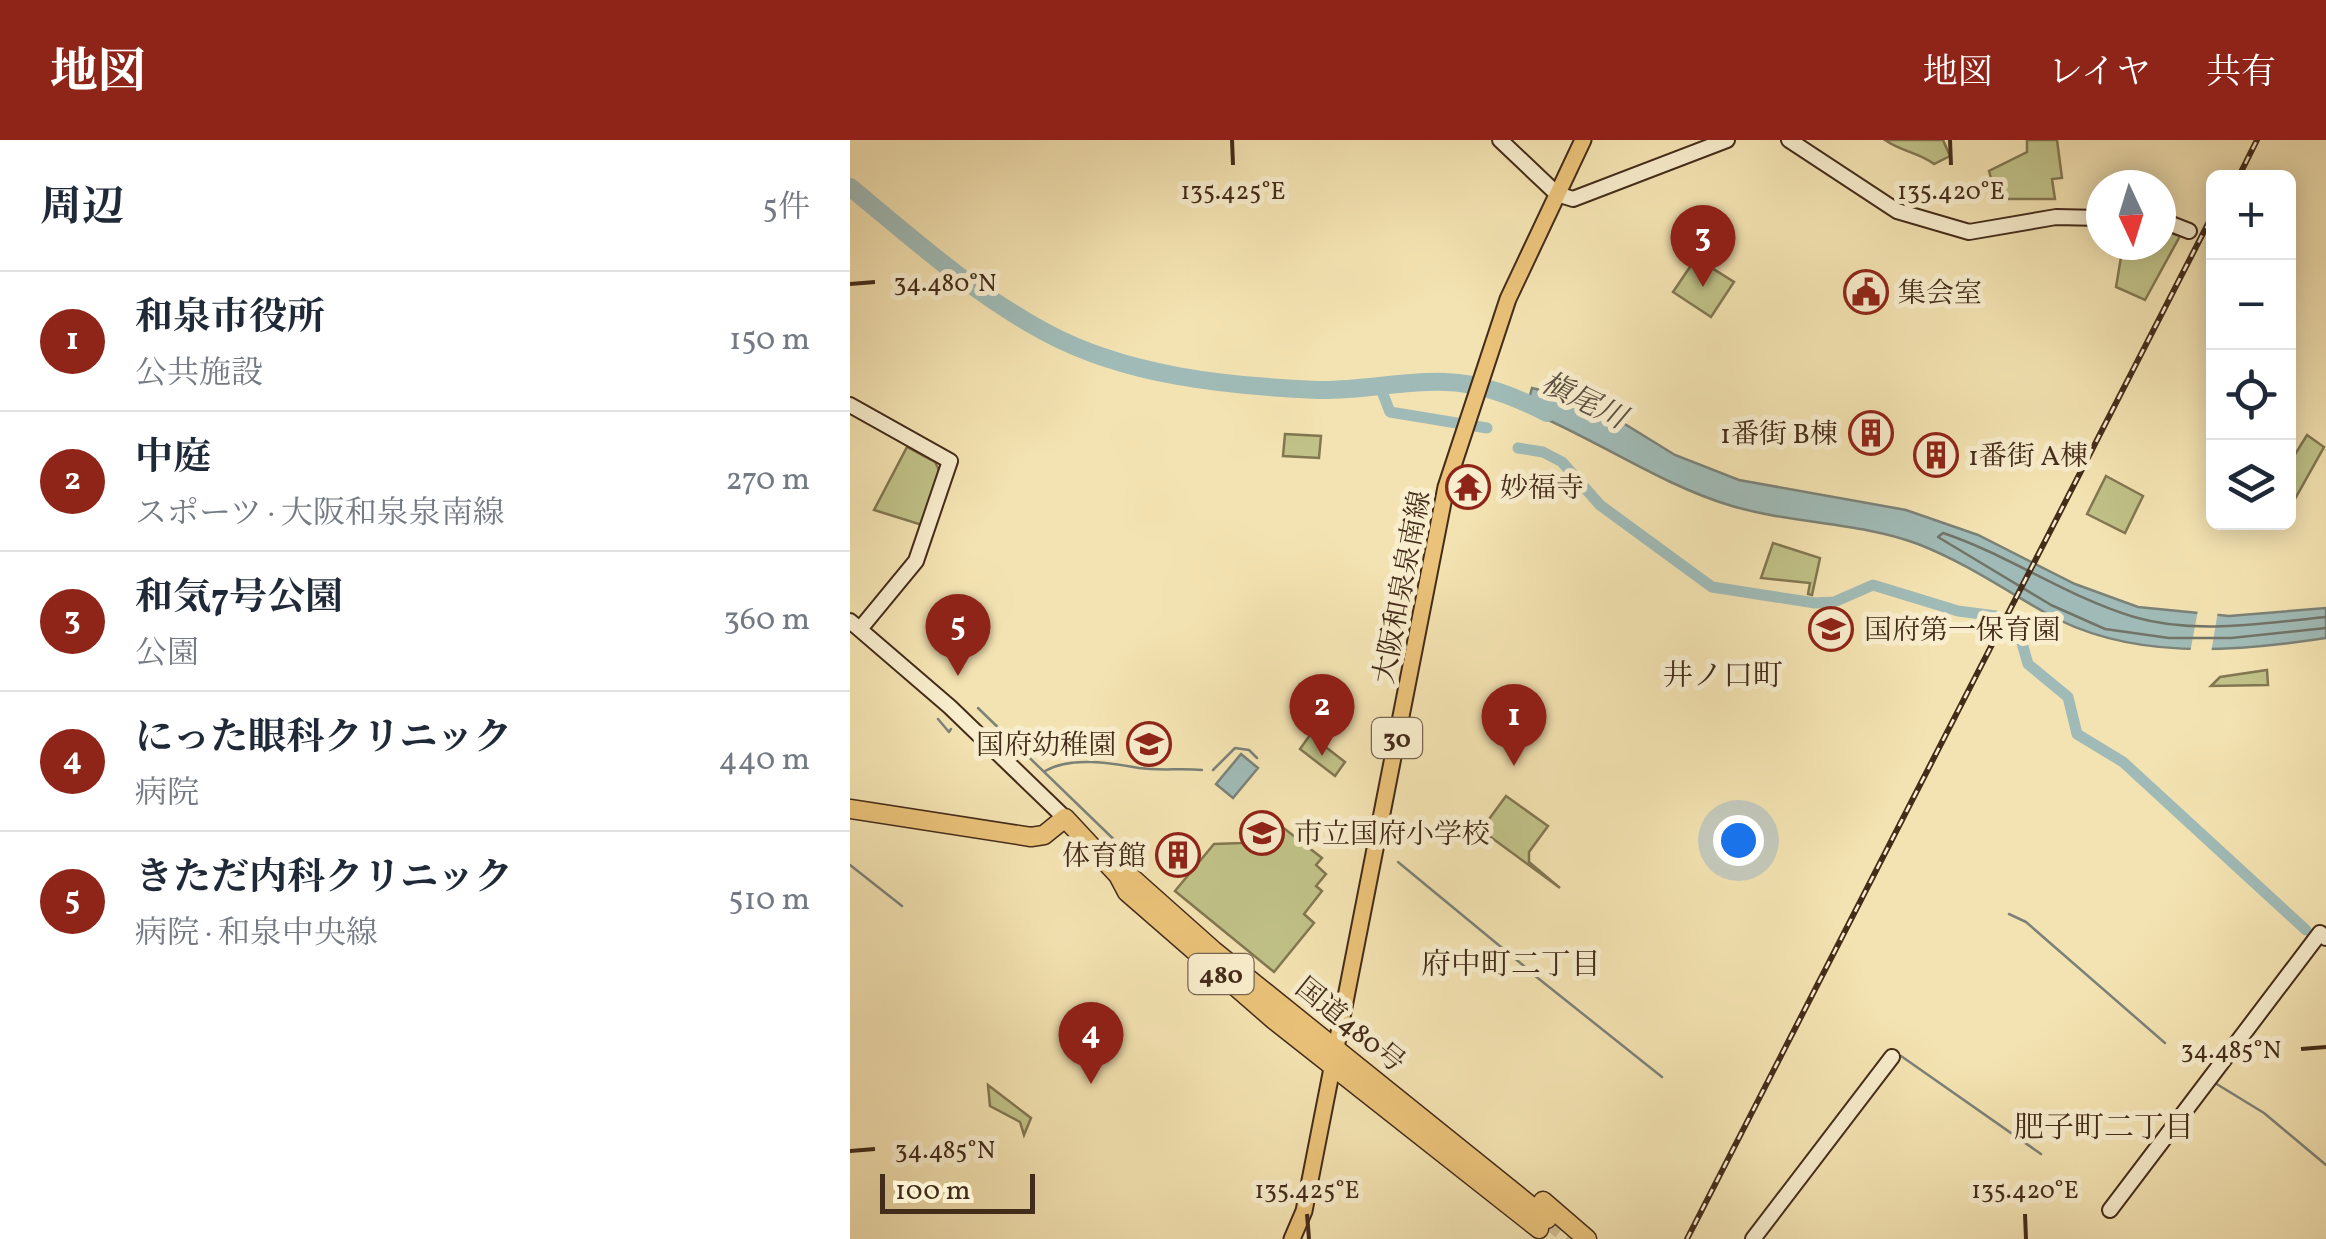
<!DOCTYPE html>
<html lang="ja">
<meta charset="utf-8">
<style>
:root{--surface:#fff;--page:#f2f2f3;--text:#1f2937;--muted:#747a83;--line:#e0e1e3;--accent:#8f2418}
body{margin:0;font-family:Vollkorn,"Noto Serif JP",serif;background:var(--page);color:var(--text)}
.controls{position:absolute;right:30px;top:30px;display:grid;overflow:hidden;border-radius:15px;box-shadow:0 5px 25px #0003}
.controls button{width:90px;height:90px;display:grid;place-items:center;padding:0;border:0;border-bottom:2px solid var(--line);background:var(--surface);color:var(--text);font:50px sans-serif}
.compass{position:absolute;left:1236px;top:30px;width:90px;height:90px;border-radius:50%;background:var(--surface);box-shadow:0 5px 25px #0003;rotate:176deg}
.scale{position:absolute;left:30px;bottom:25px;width:155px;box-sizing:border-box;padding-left:10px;border:5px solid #442c1a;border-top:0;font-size:28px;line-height:35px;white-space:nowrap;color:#442c1a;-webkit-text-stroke:8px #f8edcd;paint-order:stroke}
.you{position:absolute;left:888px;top:700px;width:35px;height:35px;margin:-25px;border:8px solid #fff;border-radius:50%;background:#1a73e8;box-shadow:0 0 0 15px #1a73e833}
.badge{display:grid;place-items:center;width:65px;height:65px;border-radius:50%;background:var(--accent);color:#fff;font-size:32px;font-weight:700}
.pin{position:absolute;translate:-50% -82px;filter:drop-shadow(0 2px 5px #0008)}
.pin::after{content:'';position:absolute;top:52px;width:35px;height:30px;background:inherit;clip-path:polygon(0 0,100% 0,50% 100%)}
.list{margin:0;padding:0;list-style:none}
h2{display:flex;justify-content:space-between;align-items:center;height:130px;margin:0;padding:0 40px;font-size:42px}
h2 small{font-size:32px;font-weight:400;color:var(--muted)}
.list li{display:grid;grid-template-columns:65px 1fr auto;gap:30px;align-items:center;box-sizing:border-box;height:140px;padding:0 40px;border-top:2px solid var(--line)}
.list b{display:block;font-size:38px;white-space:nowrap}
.list p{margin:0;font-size:32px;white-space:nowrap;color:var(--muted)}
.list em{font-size:32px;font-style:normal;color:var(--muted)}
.icon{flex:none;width:55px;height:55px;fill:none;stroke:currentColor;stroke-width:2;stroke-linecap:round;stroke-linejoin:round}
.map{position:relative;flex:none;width:1476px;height:1099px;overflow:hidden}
header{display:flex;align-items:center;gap:60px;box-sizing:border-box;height:140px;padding:0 50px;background:var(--accent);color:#fff}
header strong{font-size:48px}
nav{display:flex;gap:55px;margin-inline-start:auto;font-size:35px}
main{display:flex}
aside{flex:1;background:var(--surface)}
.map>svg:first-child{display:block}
.green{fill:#c0c288;stroke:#827751;stroke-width:2.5}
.water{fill:#a0bbb7;stroke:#7b8278;stroke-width:2.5}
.pier{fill:#f4e3b2}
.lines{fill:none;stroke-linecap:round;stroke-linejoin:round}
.shore{stroke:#727468;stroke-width:2.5}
.stream{stroke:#7b8278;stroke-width:2.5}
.canal{stroke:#a0bbb7;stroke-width:11}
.river{stroke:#a0bbb7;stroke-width:18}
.highway-tunnel{stroke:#d1be94;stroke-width:18;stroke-dasharray:18 9;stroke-linecap:butt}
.secondary-casing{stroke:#442c1a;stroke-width:18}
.primary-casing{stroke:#442c1a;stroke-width:19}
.highway-casing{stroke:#442c1a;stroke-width:21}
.secondary{stroke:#f8edcd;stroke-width:14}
.primary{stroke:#eac279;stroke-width:15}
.highway{stroke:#eac279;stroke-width:18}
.rail-casing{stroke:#442c1a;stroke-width:6}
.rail{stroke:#f8edcd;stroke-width:2.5;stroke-dasharray:8;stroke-linecap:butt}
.ticks{fill:none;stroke:#442c1a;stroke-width:4}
.labels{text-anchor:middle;stroke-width:10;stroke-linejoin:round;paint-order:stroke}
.shield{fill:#f8edcd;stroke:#7a6650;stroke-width:2.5}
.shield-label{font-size:25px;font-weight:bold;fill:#442c1a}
.poi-label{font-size:28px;fill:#442c1a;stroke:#f8edcd;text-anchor:start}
.street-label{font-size:28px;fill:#442c1a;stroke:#f8edcd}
.water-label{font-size:30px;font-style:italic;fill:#5b5041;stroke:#f8edcd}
.neighbourhood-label{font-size:30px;fill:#442c1a;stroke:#f8edcd}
.ticks-label{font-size:25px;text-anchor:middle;fill:#442c1a;stroke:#f8edcd;stroke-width:10;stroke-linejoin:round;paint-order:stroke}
</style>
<header>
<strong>地図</strong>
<nav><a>地図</a><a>レイヤ</a><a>共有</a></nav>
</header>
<main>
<aside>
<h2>周辺<small>5件</small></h2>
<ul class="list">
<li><span class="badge">1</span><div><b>和泉市役所</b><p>公共施設</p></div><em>150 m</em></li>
<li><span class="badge">2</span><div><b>中庭</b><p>スポーツ · 大阪和泉泉南線</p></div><em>270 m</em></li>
<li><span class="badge">3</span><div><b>和気7号公園</b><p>公園</p></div><em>360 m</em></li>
<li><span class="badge">4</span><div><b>にった眼科クリニック</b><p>病院</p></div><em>440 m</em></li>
<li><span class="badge">5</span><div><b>きただ内科クリニック</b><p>病院 · 和泉中央線</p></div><em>510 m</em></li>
</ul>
</aside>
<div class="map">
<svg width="1476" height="1099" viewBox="0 0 1476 1099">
<rect width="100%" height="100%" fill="#f4e3b2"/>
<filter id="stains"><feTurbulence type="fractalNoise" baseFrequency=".002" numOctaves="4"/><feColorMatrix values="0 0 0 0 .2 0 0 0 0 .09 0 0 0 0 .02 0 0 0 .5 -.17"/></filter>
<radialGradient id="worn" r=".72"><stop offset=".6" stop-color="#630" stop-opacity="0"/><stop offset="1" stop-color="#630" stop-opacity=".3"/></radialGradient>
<!-- green -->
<path class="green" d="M1035,0H1093L1100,16L1084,24C1068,12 1052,12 1035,0Z
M1177,0H1207L1212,38L1202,39L1205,59H1147L1139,31L1177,12Z
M1311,90L1330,96L1295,160L1266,147L1273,105H1311Z
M846,118L884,142L861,177L823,152Z
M435,294L471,296L469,318L433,316Z
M1457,295L1474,307L1441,366L1439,324Z
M57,307L85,322L90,332L72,385L24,370Z
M1256,336L1293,356L1275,393L1237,374Z
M923,403L970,418L962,455L958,454L960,443L911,438Z
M1417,530L1418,545L1361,546L1370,537Z
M460,595L495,622L485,636L450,609Z
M656,656L698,686L679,712V722L710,748L631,690Z
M431,686L472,718L466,725L476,734L466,746L472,751L454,774L464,783L424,832L325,751L364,704L392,703Z
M138,945L181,978L174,995L170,982L140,966Z"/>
<!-- water -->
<path class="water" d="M682,248L739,262L825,315L889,340L1056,370L1128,395L1225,444L1288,467L1379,476L1476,468V498C1383,512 1279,521 1194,472C1152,448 1114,422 1068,404C1009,382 943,384 882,366C811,345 746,299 676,270Z
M391,614L408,628L383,658L366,644Z"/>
<!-- pier -->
<path class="pier" d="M1348,470L1368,471L1361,513H1340Z"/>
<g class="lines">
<!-- shore -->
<path class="shore" d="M1476,477C1413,483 1346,495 1284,477C1217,457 1159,415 1093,393L1088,397L1201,465L1255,489L1319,498H1381L1476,488"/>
<!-- stream -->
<path class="stream" d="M128,568L280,715
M88,579L99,592L101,589
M363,630L385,608L399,610L407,618
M195,631C221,616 261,623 289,628C309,631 332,628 352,630
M499,683L515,694
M548,722L674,826
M0,725L52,766
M1159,774L1176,782L1315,903
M679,831L812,937
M1051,916L1191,1014
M1365,943L1414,973L1476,1025"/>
<!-- canal -->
<path class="canal" d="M531,249L540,272L637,288
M668,308L693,312L712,322L750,365L862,447L965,463L984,462L1023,445L1108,471L1146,476L1168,489L1178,524L1218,557L1227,594L1273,622L1456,790"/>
<!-- river -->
<path class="river" d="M0,47C62,98 124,154 195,192C276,236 377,246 468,250C512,251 556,240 596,242C632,243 666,257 697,273"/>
<!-- highway-tunnel -->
<path class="highway-tunnel" d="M697,1079L722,1099"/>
<!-- secondary casing -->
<g class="secondary-casing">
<path id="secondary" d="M650,0L707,54L723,59L877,0
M939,0L1047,71L1119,92L1206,77L1251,78
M1311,80L1339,91
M0,265L100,321L66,421L10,489
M0,481L100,567L215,678
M1260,1070L1470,793L1476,798
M903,1099L1042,917"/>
</g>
<!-- primary casing -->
<g class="primary-casing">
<path id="primary" d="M442,1099L454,1071L596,347L658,159L733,0"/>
</g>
<!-- highway casing -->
<g class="highway-casing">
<path id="highway" d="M0,669L181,697L194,695L215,678L268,735L277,752L424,880L689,1089
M268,735L282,738L364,811L697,1079
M693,1061L737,1099"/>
</g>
<!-- secondary -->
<use href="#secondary" class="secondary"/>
<!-- primary -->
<use href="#primary" class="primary"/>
<!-- highway -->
<use href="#highway" class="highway"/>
<!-- rail casing -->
<g class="rail-casing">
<path id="rail" d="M1388,38L1407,0
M837,1099L1364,72"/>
</g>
<!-- rail -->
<use href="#rail" class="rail"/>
</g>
<!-- ticks -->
<path class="ticks" d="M382,0L383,25M1100,0L1101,25M0,144L25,142M1451,909L1476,907M0,1011L25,1009M457,1074L459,1099M1175,1074L1176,1099"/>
<!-- icons -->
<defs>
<g id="civic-ring" transform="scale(2.25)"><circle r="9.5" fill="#f8edcd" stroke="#8f2418" stroke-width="1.5"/><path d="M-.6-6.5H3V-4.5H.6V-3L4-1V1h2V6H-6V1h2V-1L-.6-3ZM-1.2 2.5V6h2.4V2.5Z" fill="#8f2418"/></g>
<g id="building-ring" transform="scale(2.25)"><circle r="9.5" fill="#f8edcd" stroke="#8f2418" stroke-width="1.5"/><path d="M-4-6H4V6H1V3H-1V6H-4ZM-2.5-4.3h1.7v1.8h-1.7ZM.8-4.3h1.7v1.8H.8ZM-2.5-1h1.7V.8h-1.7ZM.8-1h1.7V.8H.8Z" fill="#8f2418"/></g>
<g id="temple-ring" transform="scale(2.25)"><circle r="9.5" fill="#f8edcd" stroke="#8f2418" stroke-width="1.5"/><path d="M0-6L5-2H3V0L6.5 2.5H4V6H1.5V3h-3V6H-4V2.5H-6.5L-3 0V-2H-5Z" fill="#8f2418"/></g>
<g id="school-ring" transform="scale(2.25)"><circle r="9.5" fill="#f8edcd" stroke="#8f2418" stroke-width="1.5"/><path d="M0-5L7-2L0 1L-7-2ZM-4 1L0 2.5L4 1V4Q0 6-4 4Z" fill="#8f2418"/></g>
</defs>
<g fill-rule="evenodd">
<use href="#civic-ring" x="1016" y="152"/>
<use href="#building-ring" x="1021" y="293"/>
<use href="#building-ring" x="1086" y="315"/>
<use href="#temple-ring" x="618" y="347"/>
<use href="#school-ring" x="981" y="489"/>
<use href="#school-ring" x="299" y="604"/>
<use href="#school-ring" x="412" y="693"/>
<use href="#building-ring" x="328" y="715"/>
</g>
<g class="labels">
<!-- shield labels -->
<g class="shield">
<rect x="522" y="578" width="50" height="40" rx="8"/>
<rect x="338.5" y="814" width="65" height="40" rx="8"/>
</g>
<g class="shield-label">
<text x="547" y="607">30</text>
<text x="371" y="843">480</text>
</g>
<!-- poi labels -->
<g class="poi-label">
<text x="1048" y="162">集会室</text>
<text x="988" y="303" text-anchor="end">1番街 B棟</text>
<text x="1118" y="325">1番街 A棟</text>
<text x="650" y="357">妙福寺</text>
<text x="1014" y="499">国府第一保育園</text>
<text x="266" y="614" text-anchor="end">国府幼稚園</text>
<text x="444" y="703">市立国府小学校</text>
<text x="296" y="725" text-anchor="end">体育館</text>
</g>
<!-- street labels -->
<g class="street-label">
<text transform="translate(551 447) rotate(-79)" y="10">大阪和泉泉南線</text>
<text transform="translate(501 884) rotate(39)" y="10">国道480号</text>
</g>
<!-- water labels -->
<g class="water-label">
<text transform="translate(734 260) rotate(26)" y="10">槇尾川</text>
</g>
<!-- neighbourhood labels -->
<g class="neighbourhood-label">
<text x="873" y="545">井ノ口町</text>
<text x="661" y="834">府中町二丁目</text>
<text x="1254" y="997">肥子町二丁目</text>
</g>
</g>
<g class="ticks-label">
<text x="383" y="59">135.425°E</text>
<text x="1101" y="59">135.420°E</text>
<text x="95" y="151">34.480°N</text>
<text x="1381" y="918">34.485°N</text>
<text x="95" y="1018">34.485°N</text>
<text x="457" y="1058">135.425°E</text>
<text x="1175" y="1058">135.420°E</text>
</g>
<rect width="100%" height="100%" filter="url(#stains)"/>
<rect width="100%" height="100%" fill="url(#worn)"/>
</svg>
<div class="controls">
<button>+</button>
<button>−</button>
<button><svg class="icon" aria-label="locate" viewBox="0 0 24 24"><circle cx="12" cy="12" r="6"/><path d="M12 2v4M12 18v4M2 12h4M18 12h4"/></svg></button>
<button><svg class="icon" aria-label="layers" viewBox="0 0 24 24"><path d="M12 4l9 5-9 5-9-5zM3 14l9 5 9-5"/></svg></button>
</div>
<svg class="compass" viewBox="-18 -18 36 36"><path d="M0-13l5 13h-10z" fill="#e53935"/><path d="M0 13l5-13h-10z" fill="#747a83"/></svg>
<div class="scale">100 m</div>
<div class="you"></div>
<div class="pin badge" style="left:664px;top:626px">1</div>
<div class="pin badge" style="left:472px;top:616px">2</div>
<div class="pin badge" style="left:853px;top:147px">3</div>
<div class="pin badge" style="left:241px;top:944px">4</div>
<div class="pin badge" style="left:108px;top:536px">5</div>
</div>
</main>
